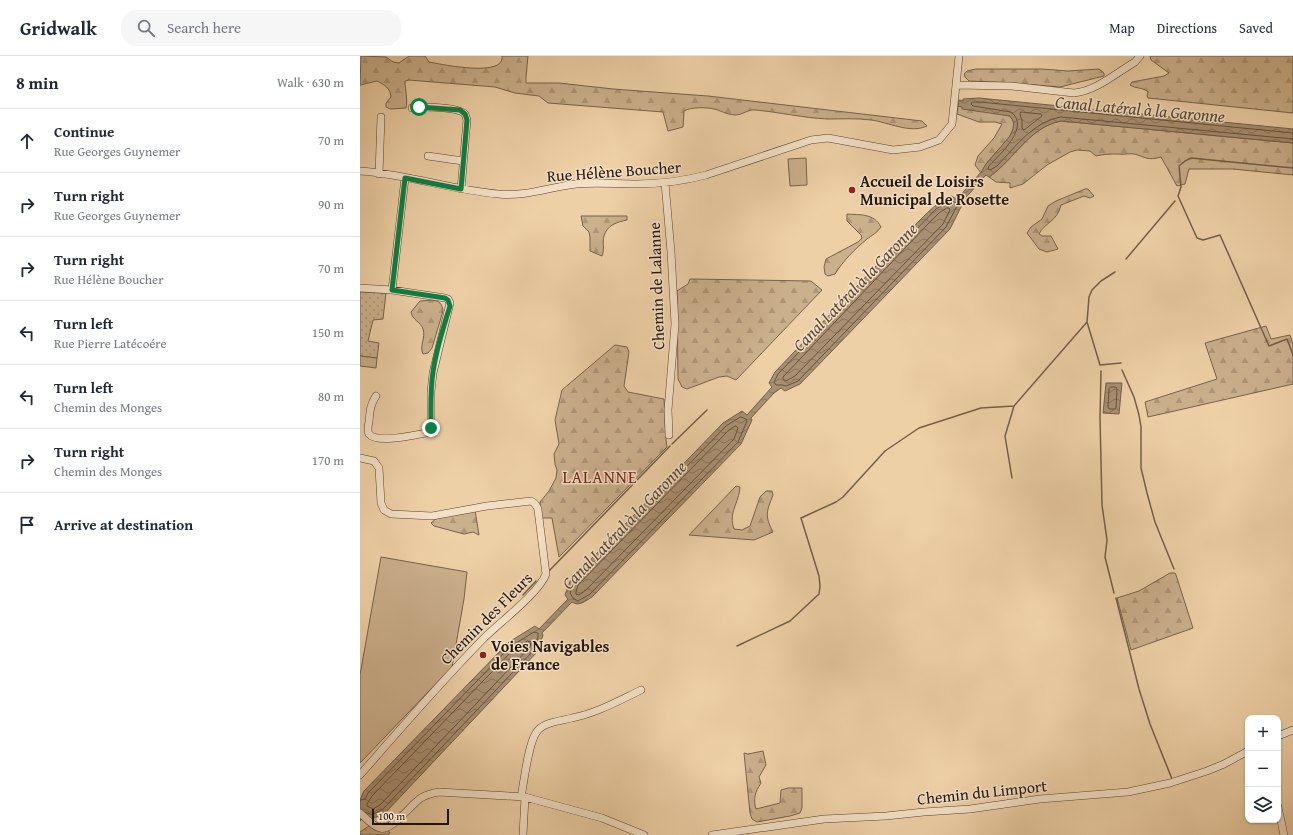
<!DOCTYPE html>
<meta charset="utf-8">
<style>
:root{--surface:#fff;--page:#f6f6f7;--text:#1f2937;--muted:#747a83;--line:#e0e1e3}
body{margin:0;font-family:"Gentium Book Plus",serif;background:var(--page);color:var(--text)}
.controls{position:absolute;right:12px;bottom:12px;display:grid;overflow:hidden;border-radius:8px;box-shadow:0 1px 3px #0004}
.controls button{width:36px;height:36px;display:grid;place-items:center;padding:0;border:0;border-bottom:1px solid var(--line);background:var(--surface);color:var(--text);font:20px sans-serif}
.scale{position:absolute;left:12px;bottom:10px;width:77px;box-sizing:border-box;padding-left:4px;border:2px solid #23150a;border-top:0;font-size:11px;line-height:14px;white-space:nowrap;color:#23150a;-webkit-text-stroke:3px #f4e0c6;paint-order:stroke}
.stop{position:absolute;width:12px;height:12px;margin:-9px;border:3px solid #0b8043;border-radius:50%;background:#fff}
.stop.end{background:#0b8043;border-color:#fff;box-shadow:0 1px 4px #0008}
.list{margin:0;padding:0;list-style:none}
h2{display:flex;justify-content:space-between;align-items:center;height:52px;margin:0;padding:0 16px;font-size:17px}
h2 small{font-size:13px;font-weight:400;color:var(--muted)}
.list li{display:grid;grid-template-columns:26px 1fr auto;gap:12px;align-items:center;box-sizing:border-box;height:64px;padding:0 16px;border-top:1px solid var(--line)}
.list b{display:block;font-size:15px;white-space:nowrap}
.list p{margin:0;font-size:13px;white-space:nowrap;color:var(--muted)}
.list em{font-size:13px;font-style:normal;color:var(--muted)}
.icon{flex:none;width:22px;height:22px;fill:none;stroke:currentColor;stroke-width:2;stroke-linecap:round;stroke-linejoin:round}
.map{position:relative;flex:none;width:933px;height:779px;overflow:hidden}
header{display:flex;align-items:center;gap:24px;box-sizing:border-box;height:56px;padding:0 20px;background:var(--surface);border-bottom:1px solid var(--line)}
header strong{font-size:19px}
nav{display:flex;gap:22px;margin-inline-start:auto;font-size:14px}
.search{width:280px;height:36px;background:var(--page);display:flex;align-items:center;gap:10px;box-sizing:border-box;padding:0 14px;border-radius:16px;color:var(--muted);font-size:15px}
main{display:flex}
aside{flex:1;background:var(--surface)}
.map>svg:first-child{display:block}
.grass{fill:url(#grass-dots);stroke:#77624b}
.forest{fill:url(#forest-firs);stroke:#77624b}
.garden{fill:#cbb08c;stroke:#77624b}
.water{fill:url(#water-waves);stroke:#735f48}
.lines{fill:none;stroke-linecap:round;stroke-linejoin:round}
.shore{stroke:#66523e;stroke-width:1}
.stream{stroke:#735f48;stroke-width:1.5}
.minor-casing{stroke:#564431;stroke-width:8}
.minor{stroke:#f4e0c6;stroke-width:7}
.route{stroke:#0b8043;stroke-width:5}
.poi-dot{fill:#8f2418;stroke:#f4e0c6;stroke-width:1.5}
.labels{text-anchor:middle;stroke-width:3;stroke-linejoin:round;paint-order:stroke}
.street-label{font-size:16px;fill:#23150a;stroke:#f4e0c6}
.poi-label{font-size:16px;font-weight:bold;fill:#23150a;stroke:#f4e0c6;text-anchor:start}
.water-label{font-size:17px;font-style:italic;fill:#594634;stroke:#f4e0c6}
.neighbourhood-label{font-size:17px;letter-spacing:1px;fill:#7a1f14;stroke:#f4e0c6}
</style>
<header>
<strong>Gridwalk</strong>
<div class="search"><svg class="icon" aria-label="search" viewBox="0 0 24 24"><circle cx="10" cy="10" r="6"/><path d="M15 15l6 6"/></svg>Search here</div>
<nav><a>Map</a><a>Directions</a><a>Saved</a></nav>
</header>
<main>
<aside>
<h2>8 min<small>Walk · 630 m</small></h2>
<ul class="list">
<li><svg class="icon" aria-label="ahead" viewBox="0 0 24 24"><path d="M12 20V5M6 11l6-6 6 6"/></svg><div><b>Continue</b><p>Rue Georges Guynemer</p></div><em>70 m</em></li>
<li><svg class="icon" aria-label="right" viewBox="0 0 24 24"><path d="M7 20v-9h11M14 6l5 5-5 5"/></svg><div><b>Turn right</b><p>Rue Georges Guynemer</p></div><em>90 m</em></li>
<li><svg class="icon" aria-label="right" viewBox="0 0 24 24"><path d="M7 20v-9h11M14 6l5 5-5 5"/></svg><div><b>Turn right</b><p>Rue Hélène Boucher</p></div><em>70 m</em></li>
<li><svg class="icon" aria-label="left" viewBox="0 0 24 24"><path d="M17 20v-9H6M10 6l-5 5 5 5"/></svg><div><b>Turn left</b><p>Rue Pierre Latécoére</p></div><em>150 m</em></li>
<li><svg class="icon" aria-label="left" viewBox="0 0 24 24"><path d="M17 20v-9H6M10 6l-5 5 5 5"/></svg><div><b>Turn left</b><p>Chemin des Monges</p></div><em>80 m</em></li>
<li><svg class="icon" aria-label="right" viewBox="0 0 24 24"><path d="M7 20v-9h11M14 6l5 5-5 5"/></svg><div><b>Turn right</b><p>Chemin des Monges</p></div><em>170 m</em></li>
<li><svg class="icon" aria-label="arrive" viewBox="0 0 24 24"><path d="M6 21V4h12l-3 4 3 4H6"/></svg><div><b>Arrive at destination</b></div></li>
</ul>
</aside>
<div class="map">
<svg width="933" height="779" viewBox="0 0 933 779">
<defs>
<pattern id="grass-dots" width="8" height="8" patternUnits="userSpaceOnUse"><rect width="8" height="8" fill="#cbb08c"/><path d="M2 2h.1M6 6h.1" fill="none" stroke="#ae9677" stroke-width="1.8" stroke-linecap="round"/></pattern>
<pattern id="forest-firs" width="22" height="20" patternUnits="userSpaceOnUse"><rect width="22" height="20" fill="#cbb08c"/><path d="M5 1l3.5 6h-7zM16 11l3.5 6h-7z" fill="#ae9677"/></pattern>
<pattern id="water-waves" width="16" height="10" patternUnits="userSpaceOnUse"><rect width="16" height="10" fill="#a99072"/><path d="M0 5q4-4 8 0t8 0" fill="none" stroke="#89745c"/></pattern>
</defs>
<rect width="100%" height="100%" fill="#eed0a7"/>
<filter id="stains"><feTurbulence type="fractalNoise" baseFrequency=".005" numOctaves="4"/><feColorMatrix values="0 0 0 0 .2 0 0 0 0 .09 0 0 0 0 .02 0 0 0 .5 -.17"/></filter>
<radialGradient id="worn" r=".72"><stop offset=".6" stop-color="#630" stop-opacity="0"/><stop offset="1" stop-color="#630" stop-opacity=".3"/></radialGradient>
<!-- grass -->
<path class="grass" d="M0,236L26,237L23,263L13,264L8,285L19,287L17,302L0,300Z
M9,770L27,773L30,777L28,779H0V776Z"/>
<!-- forest -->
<path class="forest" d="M1,0L26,1L33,6L39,7L49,0H65L69,6C80,8 145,22 142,0H168L166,21V27H199L253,33L348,40L562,65L567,70C550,78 528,66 511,64C496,62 482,63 468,63C443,62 419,56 395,54C388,53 383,59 375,59C365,58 362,55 354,53C346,51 331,51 324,55L323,71L308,75L303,56L188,47L179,40L155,37L135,31L49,24L45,25C45,34 48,43 46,52L30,53L26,51V47L31,41C30,32 25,29 17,25L0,29Z
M790,0H933V57L788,42L787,40L788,36C783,31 776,33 770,29L772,26L804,20L809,17L791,4Z
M616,13H682L708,15L739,13L744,17V20L700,31L651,27L609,25L605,21L604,18L607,15Z
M598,50L650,60C664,75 633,97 626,108C624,111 623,114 621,117L615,109L618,100L634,82L642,68L635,66H619L597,58Z
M701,65L933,87V119L873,113H829L825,128L817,130L801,101C787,105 786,101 774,98C769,97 763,99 758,98C750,98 744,98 736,100L730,95L717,94L710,96L687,109L663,128L650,132V127L636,126L629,121C655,103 669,71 701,65Z
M725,133H728L734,140L730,142L724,140L701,149C698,165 684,167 679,178L682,180H691L698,193L687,196L679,193L667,177L671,171L682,163L688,150L696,145Z
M487,158C499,159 514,157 521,171C517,177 512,179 507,183C495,193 483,205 475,218L468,220L465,218L464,211L466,203L498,186L502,182L501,179L487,165Z
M221,160H267V164C257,166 247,169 244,180C242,187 245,192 242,200L230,195V181L229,176L223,170Z
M330,223L451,225L462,234L376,324L367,320L359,321L327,333L322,331L318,323L317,235L328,228Z
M73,244C80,246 82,247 83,255L72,292L68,297L63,298C59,290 66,282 63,273C61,266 52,264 51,256L60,245Z
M906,270L911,283L930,279L933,288V328L788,361L785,346L857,323L845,287Z
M255,289L267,291L269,296L264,330L268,336L304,343L306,384L307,391L199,501L192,462H181L180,446L189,435L196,422L197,414L195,408L194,398L199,388L195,364L202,334Z
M376,430L380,431C379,447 368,457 374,473L382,474L390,470L400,441L406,435H412L413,439C407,455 404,459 413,476L394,484L329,479Z
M115,454L119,479L113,476L104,478L74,470L71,467L77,462Z
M810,517H815L816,519L833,572L771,594L757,542L779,535Z
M403,695L406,709L399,721L401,727C395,736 393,743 396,753L420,747L421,734L428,732H442V752L440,757L430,760L397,766L392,763L390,757L384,697L388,698Z"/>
<!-- garden -->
<path class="garden" d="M446,102L447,129L430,130L428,103Z
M0,300L17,302L16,312L0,310Z
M21,501L107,516L104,543L92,611L0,707V619Z"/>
<!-- water -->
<path class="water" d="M619,42L933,73V87L701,65C669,71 655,103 629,121L626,119L601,147L602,149L590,173L440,328L425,335L421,332L414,337L391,362L392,364L381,388L232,541C225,545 219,551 212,546L182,577L183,579L178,595L26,756L10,764L5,759L0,765V744L4,735L149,586L175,570L179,573L205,546L208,543L205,539L210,525L363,367L382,355L387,359L412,331L409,327L415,316L560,164C570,154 578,146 591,140L597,143L622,115L626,108L650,80L653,73L654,66L650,60L602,53V51L598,50L599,44L603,45V43Z
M746,327H762L759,358L743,357Z"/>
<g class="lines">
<!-- shore -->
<path class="shore" d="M661,56L681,58L682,60L664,74L662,72V65L660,58Z
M933,77L620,46H612L611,48L613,50L651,56C671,71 639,99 629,110L628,113L630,114L637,110C656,90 673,66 701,61L933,83
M591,145L596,147L597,150L586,171L438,325L426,330L422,329H416L414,326L418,318L576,153Z
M587,152H589L590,154L583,168L435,320L426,325L423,323V321L566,170L579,157Z
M751,331H756L757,333L756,352L754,353H749L748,351L749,333Z
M381,361L386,363L387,365L378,386L230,538L218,545L213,542L210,537L214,527L366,370Z
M376,370L378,372L374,383L226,534L219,539L216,538V536L218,529L369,374Z
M168,585L171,586L170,591L20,749L13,753L7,750V748L12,740L154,593Z
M0,744L5,743L8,737L151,590L174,576L178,577V580L174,594L23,753L12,759L5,756"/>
<!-- stream -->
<path class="stream" d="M933,112L831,102L825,105L819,110L821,131L818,140L837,182L843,184L860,179L909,290L927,283L933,299
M766,203L815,145
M727,266L740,309L761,307
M762,314L774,341L779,359L781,371V412L787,437L795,466L814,513
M741,315L740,362L742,449L747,484L745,501L754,537
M312,388L347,354
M652,422L645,380L654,350
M189,515L310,390
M163,539L176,525
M756,542L779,633L790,668L812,723
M377,590L430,565L459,538L460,530L459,520L441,462L476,446L483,441L525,395L559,372L621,352L654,350L727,266L729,241L732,234L741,225L755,216"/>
<!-- minor casing -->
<g class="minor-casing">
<path id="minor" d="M597,29L651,30L714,37C736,35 756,17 775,6L780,0
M52,52C62,50 98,51 105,58L107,64L101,133
M68,100L103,105
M0,115C46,118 92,134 138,138C164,141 190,131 216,128C236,126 256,128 277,128C300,128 323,125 346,119L451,84L468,82L533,94L560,91L579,84L592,68L599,0
M19,118L21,61
M305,127L311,196L315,268L308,354L309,379
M0,232L32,234L85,242L88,243L90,247L73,317L71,336V375L66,377C55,379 17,388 9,378C7,374 8,370 9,366C10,355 10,349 16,340
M32,234L45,122
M0,402L14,405L19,412L21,447L24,454L31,458L72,460L127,450L171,445C175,447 177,449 178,454L186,518C179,537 139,567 123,583C80,627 40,673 0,719
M918,680L933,674
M161,741C164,726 168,689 176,677C182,666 201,665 212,662C237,657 258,645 281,634
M918,751L924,779
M0,757C6,762 12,770 20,772C32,776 51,748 61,742C67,738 73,737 79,736L165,741L242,762L284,779
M163,779L165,741
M352,779L464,763L526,760L564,756L610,753L680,743L768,736L810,727L847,715L864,708L888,695"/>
</g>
<!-- minor -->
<use href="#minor" class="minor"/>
</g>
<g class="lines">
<!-- route -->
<path class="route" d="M59,51L100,54L105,58L107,64L101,133L45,122L32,234L85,242L88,244L90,250C83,272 76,294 73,316C70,335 71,354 71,372"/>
</g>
<!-- markers -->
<g class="poi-dot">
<circle cx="492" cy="134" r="4"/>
<circle cx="123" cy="599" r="4"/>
</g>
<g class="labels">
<!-- street labels -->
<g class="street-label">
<text transform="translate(254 115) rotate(-4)" y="6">Rue Hélène Boucher</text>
<text transform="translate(296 230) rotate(-92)" y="6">Chemin de Lalanne</text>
<text transform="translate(126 562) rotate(-45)" y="6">Chemin des Fleurs</text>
<text transform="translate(622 736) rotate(-6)" y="6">Chemin du Limport</text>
</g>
<!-- poi labels -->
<g class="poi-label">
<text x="500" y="131">Accueil de Loisirs<tspan x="500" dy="18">Municipal de Rosette</tspan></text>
<text x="131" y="596">Voies Navigables<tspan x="131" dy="18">de France</tspan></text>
</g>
<!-- water labels -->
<g class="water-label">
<text transform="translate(780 53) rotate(5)" y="6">Canal Latéral à la Garonne</text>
<text transform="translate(495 231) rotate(-46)" y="6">Canal Latéral à la Garonne</text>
<text transform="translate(264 469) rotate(-46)" y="6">Canal Latéral à la Garonne</text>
</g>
<!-- neighbourhood labels -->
<g class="neighbourhood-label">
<text x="240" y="427">LALANNE</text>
</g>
</g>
<rect width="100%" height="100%" filter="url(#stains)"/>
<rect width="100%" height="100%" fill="url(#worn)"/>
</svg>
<div class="controls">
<button>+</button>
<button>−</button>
<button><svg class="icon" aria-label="layers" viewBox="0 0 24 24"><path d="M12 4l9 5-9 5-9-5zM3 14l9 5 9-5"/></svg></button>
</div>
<div class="scale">100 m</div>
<div class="stop" style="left:59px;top:51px"></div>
<div class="stop end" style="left:71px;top:372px"></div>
</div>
</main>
